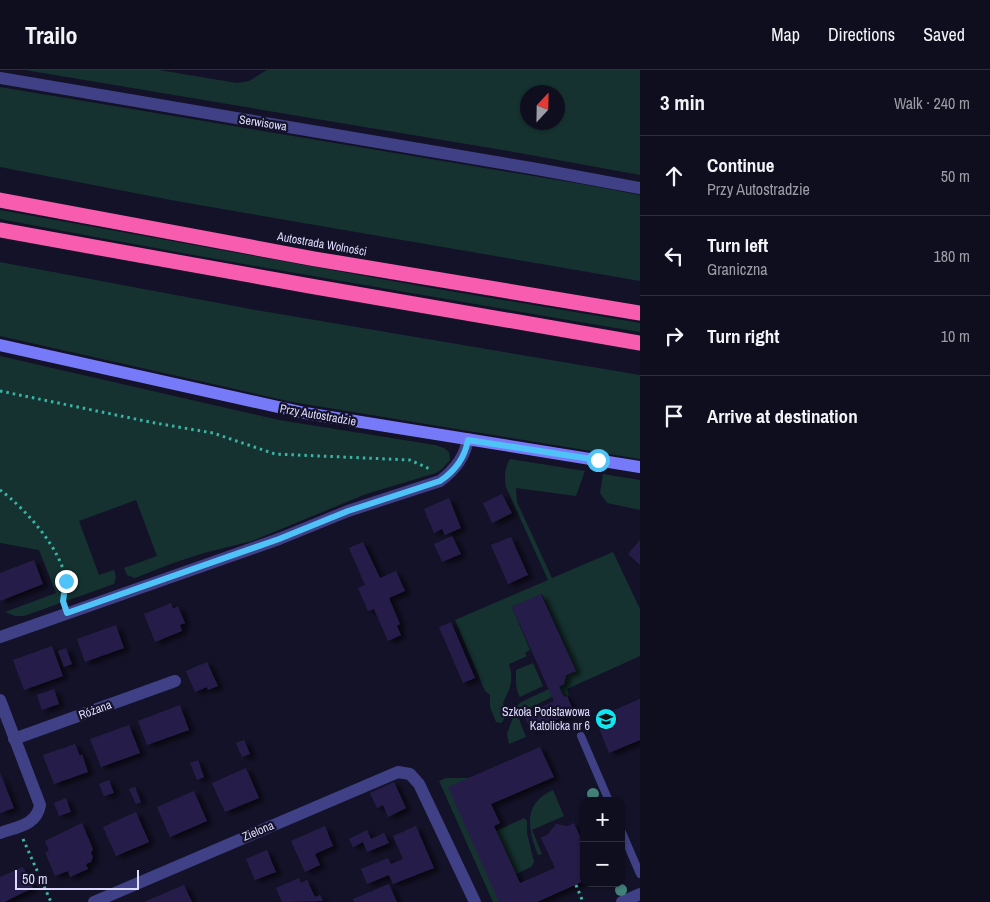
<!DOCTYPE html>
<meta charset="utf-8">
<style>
:root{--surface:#0f0e1e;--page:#1d1c2b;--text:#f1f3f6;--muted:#9b9ca4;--line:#2f2e3c}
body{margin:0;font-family:"Archivo Narrow",sans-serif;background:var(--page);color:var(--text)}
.controls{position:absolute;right:15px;bottom:15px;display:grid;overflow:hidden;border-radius:10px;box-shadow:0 1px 4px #0004}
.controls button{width:45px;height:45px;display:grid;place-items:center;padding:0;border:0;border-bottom:1px solid var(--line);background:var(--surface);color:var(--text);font:25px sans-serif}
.compass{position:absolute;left:520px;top:15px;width:45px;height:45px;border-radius:50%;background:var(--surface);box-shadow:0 1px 4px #0004;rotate:22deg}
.scale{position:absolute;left:15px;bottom:12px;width:124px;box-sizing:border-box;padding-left:5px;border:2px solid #dddbfd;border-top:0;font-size:14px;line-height:18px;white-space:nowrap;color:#dddbfd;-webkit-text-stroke:4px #141228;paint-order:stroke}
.stop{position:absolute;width:15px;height:15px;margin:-11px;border:4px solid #4fc3f7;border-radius:50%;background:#fff}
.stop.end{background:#4fc3f7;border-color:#fff;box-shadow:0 1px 5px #0008}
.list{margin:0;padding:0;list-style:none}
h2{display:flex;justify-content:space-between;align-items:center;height:65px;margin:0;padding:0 20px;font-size:21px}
h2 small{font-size:16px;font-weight:400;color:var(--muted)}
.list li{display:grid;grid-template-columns:32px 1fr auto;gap:15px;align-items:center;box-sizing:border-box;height:80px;padding:0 20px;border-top:1px solid var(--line)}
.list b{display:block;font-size:19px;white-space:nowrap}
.list p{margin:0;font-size:16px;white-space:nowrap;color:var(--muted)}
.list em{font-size:16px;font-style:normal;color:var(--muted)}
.icon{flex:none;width:28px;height:28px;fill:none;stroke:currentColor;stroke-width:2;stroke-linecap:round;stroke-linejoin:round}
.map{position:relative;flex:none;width:640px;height:832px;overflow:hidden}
header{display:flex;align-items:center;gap:30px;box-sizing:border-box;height:70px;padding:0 25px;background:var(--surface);border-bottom:1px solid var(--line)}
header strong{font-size:24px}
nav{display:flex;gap:28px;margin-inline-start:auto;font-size:18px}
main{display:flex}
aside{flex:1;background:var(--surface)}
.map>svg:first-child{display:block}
.green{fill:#153230;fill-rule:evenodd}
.building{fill:#251f48;filter:url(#shadow)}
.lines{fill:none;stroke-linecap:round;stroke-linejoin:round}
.path{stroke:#37b5a7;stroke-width:3;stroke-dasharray:2.5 4;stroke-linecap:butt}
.lane{stroke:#3f4085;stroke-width:8}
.street{stroke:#3f4085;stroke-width:12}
.secondary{stroke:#777af8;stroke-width:12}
.highway{stroke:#f75cae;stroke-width:15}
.tree{fill:#438178}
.route{stroke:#4fc3f7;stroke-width:6}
.labels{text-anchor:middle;stroke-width:4.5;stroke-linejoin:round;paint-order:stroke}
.street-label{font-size:12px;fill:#dddbfd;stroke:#141228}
.poi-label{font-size:12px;fill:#dddbfd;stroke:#141228;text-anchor:end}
</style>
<header>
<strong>Trailo</strong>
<nav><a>Map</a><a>Directions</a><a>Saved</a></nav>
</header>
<main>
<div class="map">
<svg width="640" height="832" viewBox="0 0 640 832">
<defs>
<filter id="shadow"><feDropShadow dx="5.5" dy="3" stdDeviation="2.5" flood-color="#0009"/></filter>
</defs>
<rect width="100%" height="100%" fill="#141228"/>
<!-- green -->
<path class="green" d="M25,0H159L237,13L249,11L267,0H640V105L514,82ZM528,22H558V52H528Z
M0,17L587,115L640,125V211L176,131L0,97Z
M0,140L420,216L640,253V262C426,226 213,190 0,149Z
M0,192L256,240L640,305V389L292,332L0,266Z
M0,286L279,350L435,375L444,378L449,382L450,390L442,399L436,403L366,424L252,471L204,483L173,493L135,508L127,505L124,498L157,486L136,430L79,451L99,505L114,500L116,507L114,514L24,546H15L5,542L56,523L39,480L0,473Z
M510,389L585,401L576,426L516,418L517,432L552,508L613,482L640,539V586L567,619L569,625L564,627L559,617L564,614L566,605L576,601L542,524L512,537L530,580L525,583L527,586L509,594C514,612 510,618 503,633C506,641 508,646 501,653L496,652L490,637V625L485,621L455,550L548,510L506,417C504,409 505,396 510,389Z
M603,404L640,410V440L607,433L600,423Z
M533,593L543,616L520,627C515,619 516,608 516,600Z
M549,619L552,627L517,644L526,667L509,674L507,664L517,636L521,632Z
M446,708H469L499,832H493L439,711Z
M553,720L564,746L532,760L542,784L538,785C528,759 522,734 553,720Z
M524,748L527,751V763L534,792L531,797L516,804L496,761Z"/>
<!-- building -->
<path class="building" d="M502,424L512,443L492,453L483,433Z
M449,428L461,458L445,465L442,459L434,463L424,439Z
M452,466L461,484L442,492L434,474Z
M511,467L528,505L508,514L491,475Z
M640,470V495L628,484Z
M363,472L380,508L396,501L405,521L389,528L400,554L397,556L401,565L388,571L374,539L368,541L358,518L365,515L349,478Z
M34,490L43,514L0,531V503Z
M541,524L576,601L566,605L564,614L559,617L564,627L567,626L574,642L531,661L524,645L554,631L512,537Z
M171,533L173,539L178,536L185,553L180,555L182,561L155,572L144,544Z
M451,552L475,608L463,613L439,557Z
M116,555L124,578L85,592L77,569Z
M52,576L63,606L24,620L13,590Z
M66,578L72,594L64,597L58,581Z
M207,592L218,616L208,620L207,617L195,622L186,601Z
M54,619L59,634L42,640L37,625Z
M640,629V670L609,683L595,648Z
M180,635L189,660L147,675L138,651Z
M129,655L140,683L101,697L90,669Z
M244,670L250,684L242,687L236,673Z
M75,674L80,686L82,684L88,702L54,714L43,685Z
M540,677L554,707L491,734L500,753L494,756L520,813L555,798L541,768L548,764L556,754L568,756L574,753L584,775V811L537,832H499L448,717Z
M198,690L204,707L197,710L190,693Z
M246,698L259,728L225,742L212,713Z
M0,703L14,738L0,743Z
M109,710L114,723L104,726L99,714Z
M394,712L406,738L388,747L383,735L377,738L370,723Z
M135,717L141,732L136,734L129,719Z
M194,721L207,751L170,767L157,737Z
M66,728L71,742L59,746L54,733Z
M136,742L149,772L116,786L103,757Z
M82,753L93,779L91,783L93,787L91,792L86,794L88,799L70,807L68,801L55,806L45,782L49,781L45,771Z
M325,756L333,776L315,784L320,795L305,802L291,771Z
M416,756L434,798L393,814L389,805L367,814L361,799L388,788L391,794L403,789L393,766Z
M367,760L371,769L384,763L389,773L367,782L363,772L353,777L349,769Z
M267,780L276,802L255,810L246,789Z
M23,797L33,818L4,832H0V807Z
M299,808L301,813L307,810L315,827L320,825L323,831L282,832L276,818Z
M389,814L397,832H354L353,829Z
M184,815L192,832H144L153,828Z"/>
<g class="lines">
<!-- path -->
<path class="path" d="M0,321L155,353L213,363L275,384L410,390L432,400
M0,420C25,438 62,480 66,511C66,518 64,525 63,531
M23,769L51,832
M576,815L583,832"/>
<!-- lane -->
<path class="lane" d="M581,666L609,731
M621,760L640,804"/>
<!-- street -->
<path class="street" d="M0,8L537,99L640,118
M0,567L279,469L348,441L440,411C455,400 465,387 468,369
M0,630L40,735C37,755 17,757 0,763
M14,669L175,611
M94,832L398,702L410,704L419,714L475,832
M622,832L640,824"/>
<!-- secondary -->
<path class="secondary" d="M0,275L305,343L640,397"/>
<!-- highway -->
<path class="highway" d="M0,130L315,189L640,243
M0,160L310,216L640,273"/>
</g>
<!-- trees -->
<g class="tree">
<circle cx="593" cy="724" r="6"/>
<circle cx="621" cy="820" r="6"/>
</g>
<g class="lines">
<!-- route -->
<path class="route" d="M66,511L63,531L67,543L279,469L348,441L440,411C455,401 465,387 468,370L598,390"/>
</g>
<!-- icons -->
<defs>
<g id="school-disc" transform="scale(1.125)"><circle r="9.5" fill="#11e7f3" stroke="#141228"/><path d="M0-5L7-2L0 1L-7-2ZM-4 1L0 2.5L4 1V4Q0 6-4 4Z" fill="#111"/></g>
</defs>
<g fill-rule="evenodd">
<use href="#school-disc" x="606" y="649"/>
</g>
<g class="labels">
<!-- street labels -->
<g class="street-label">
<text transform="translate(263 53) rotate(9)" y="4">Serwisowa</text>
<text transform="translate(322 174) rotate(10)" y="4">Autostrada Wolności</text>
<text transform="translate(318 345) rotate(10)" y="4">Przy Autostradzie</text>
<text transform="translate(95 640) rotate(-20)" y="4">Różana</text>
<text transform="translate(258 761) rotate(-23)" y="4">Zielona</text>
</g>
<!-- poi labels -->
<g class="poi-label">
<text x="590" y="646">Szkoła Podstawowa<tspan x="590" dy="14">Katolicka nr 6</tspan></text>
</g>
</g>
</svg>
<div class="controls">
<button>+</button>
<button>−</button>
</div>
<svg class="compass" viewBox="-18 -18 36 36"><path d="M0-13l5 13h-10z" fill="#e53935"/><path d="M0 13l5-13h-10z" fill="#9b9ca4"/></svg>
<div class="scale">50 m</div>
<div class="stop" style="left:598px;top:390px"></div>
<div class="stop end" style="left:66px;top:511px"></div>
</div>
<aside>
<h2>3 min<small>Walk · 240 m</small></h2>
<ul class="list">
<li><svg class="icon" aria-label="ahead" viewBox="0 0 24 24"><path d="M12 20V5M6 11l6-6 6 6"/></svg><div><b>Continue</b><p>Przy Autostradzie</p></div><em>50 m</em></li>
<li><svg class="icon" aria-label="left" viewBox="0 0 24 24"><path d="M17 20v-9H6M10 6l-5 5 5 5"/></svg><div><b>Turn left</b><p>Graniczna</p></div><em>180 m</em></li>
<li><svg class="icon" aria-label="right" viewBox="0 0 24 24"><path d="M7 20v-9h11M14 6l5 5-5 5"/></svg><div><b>Turn right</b></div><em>10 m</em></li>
<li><svg class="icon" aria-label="arrive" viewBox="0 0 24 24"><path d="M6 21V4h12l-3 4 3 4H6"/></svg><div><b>Arrive at destination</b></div></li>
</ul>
</aside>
</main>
